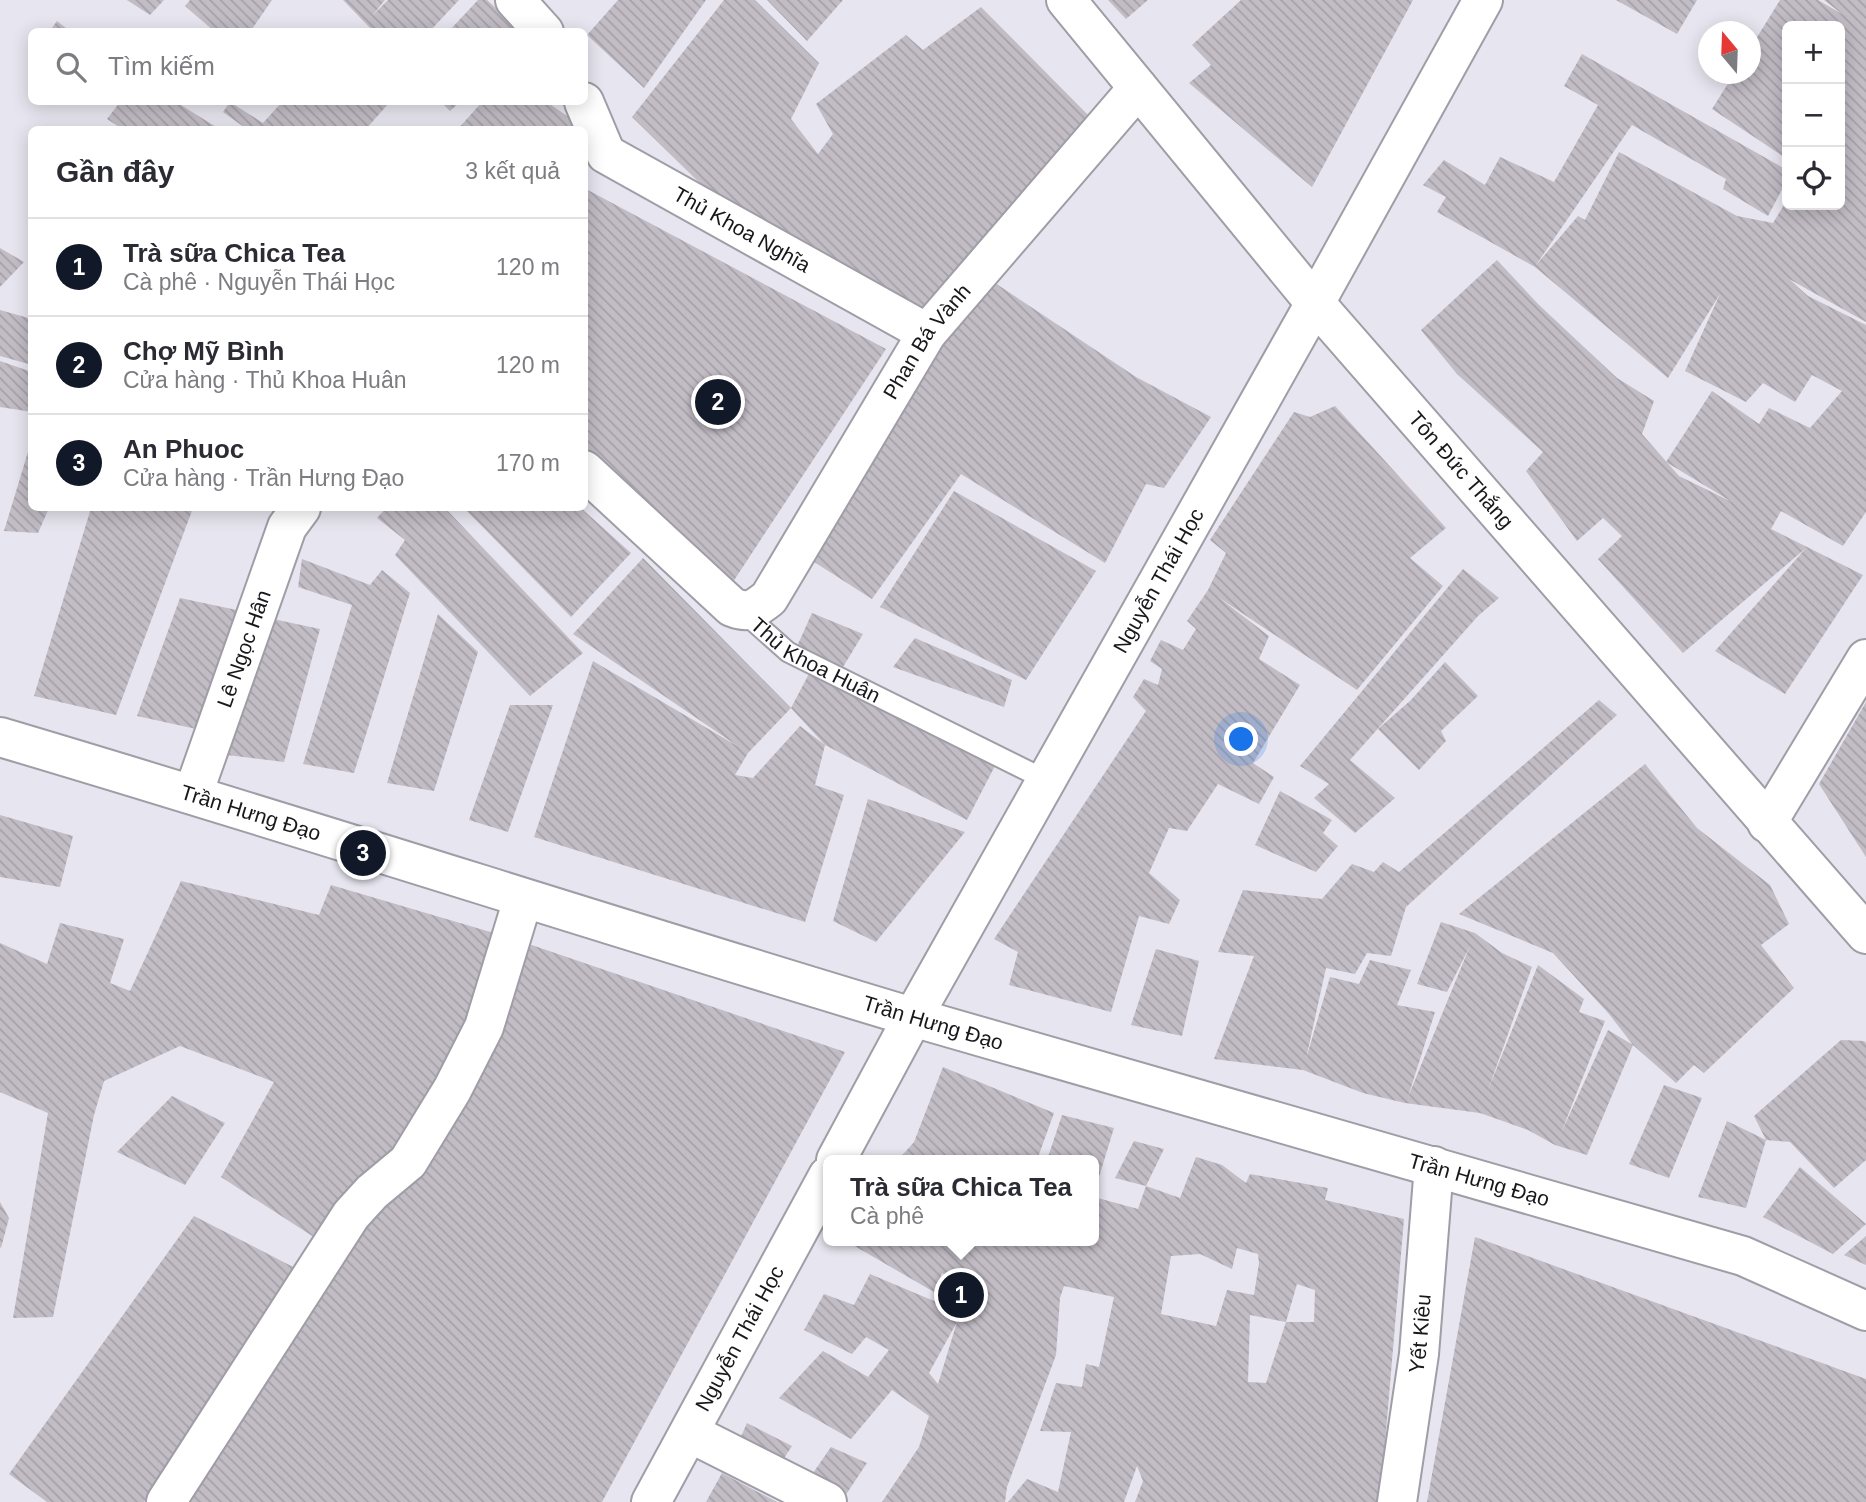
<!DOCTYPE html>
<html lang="vi">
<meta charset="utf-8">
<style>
:root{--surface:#fff;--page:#f7f7f7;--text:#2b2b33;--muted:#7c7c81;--line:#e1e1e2;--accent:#111827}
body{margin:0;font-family:Arial,sans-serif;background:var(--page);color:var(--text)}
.controls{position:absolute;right:21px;top:21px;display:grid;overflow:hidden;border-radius:10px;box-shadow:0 4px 18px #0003}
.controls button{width:63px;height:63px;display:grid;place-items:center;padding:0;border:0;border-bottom:2px solid var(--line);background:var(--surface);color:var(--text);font:35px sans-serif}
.compass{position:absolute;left:1698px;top:21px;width:63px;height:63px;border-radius:50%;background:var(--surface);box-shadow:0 4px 18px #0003;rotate:341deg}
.you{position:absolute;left:1242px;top:740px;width:24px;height:24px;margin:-18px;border:5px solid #fff;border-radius:50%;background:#1a73e8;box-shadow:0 0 0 10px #1a73e833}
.badge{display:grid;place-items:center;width:46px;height:46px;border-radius:50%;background:var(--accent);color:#fff;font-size:23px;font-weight:700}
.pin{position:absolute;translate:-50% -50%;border:4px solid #fff;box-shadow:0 2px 7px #0006}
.popup{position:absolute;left:823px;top:1155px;width:276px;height:91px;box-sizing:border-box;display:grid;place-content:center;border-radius:10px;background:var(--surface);filter:drop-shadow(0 2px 5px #0005);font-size:23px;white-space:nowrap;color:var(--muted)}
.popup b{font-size:26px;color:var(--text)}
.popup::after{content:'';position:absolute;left:50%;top:100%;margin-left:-14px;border:14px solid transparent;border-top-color:var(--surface)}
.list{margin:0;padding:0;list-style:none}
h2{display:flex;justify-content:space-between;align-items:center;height:91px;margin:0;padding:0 28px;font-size:30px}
h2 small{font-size:23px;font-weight:400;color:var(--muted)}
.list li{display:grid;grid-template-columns:46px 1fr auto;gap:21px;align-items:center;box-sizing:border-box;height:98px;padding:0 28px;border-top:2px solid var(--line)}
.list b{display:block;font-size:26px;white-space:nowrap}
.list p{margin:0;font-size:23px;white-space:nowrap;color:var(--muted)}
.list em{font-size:23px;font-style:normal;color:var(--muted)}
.icon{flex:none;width:38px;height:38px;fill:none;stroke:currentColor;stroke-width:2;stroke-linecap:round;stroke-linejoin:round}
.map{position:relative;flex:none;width:1866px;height:1502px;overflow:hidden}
.search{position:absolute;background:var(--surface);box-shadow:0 4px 18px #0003;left:28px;top:28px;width:560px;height:77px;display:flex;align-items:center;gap:18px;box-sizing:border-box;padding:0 24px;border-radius:10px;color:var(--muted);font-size:26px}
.panel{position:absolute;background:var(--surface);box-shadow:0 4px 18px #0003;left:28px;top:126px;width:560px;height:385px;border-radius:10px}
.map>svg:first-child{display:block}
.building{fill:url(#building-back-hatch);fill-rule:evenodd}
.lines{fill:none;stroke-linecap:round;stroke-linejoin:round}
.lane-casing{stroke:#9f9da6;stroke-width:23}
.street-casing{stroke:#9f9da6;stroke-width:42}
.secondary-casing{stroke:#9f9da6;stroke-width:42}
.highway-casing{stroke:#9f9da6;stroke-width:42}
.lane{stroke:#fff;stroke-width:19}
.street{stroke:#fff;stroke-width:38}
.secondary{stroke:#fff;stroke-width:38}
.highway{stroke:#fff;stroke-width:38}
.labels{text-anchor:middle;stroke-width:5;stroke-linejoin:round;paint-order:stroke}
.street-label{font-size:21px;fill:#18181b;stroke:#f4f2fc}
</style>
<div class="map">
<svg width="1866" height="1502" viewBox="0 0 1866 1502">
<defs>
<pattern id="building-back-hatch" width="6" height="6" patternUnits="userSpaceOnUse" patternTransform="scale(1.75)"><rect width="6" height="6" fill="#c2bcc5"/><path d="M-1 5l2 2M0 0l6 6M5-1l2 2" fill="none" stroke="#a6a1a9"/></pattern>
</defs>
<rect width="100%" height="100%" fill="#e7e5ef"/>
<!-- building -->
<path class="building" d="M127,0H164L150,15Z
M190,0H272L250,32H215L185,6Z
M343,0H385L372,16L388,0H459L429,32H374Z
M478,0H487L523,32H448Z
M618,0H706L644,88L587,35Z
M724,0H755L819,63L791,119L818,154L833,134L816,104L906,35L923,50L981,7L1089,116L918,312L707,190L632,117Z
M767,0H843L807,41Z
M1108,0H1148L1126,19Z
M1241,0H1413L1312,187L1189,83L1211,65L1192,45Z
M1616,0H1697L1677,34Z
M1780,0H1818L1842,14L1824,0H1866V322L1789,279L1808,296L1866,325V512L1843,546L1781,511L1771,529L1863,575L1785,694L1715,651L1806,548L1683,653L1598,559L1622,536L1603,518L1577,541L1526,471L1543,452L1457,374L1421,330L1497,260L1538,304L1617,378L1654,401L1642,434L1664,459L1679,476L1732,502L1666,462L1712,391L1759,424L1769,408L1810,428L1842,391L1812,375L1795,402L1763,383L1746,402L1685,371L1720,294L1668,378L1535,267L1437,212L1446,197L1423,185L1444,160L1485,185L1500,157L1554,182L1598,105L1564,86L1582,54L1787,170V180L1768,216L1723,189L1726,179L1632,125L1536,265L1578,216L1585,220L1619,152L1737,216L1773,223L1787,200V205H1840V26H1787V159L1712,109L1734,74H1751V47Z
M57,21L71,32H49Z
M120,102H176L221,130H124L107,119Z
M230,102L263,123L282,102H390L365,130H248L223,112Z
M441,102H460L450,111Z
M482,102H547L577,123L572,130H457Z
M584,188L886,349L729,588L584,455Z
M0,248L24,262L0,287Z
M986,277L1136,377L1211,417L1164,488L1146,484L1105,563L961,474L872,599L808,558Z
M0,310L32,319V365L0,356Z
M0,361L32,372V412L0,407Z
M1335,406L1446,528L1410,558L1443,586L1357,690L1218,597L1269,636L1259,659L1300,685L1253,763L1274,777L1259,804L1218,784L1187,831L1169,828L1149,873L1180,900L1169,924L1139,916L1111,1012L1009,985L1018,952L994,939L1146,711L1133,697L1144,679L1158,685L1162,669L1150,661L1161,640L1183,650L1196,629L1187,621L1208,590L1226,553L1210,540L1294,412L1310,417Z
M31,442L32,508H49L38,533L4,531Z
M954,491L1096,571L1026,680L880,607Z
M91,508H193L116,715L34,696Z
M386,508H445L583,653L530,696L395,555L405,540L377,518Z
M464,508H581L631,553L571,617Z
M643,558L791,708L813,666L997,762L967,820L825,745L815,785L844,795L805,922L534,837L593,661L739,747L573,634ZM791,708L825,745L800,726L753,778L735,775L748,753Z
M302,559L370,585L382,570L410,593L354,773L303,764L352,605L298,587Z
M1463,569L1499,598L1478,616L1350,760L1395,798L1355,833L1314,798L1329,784L1300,766Z
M180,598L246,612L210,732L137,716Z
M812,613L863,634L840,672L794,653Z
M438,614L478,652L434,791L387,783Z
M273,619L320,629L284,762L227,755Z
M915,638L1012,680L1004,707L893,667Z
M1445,662L1478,696L1441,731L1446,741L1419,770L1378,729L1411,700Z
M1599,700L1617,715L1406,907L1391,956L1367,953L1355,974L1326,968L1306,1059L1330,977L1359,984L1370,960L1411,970L1397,1005L1435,1012L1408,1097L1470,946L1447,992L1417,984L1441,922L1475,933L1502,953L1532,967L1488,1090L1538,965L1584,999L1579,1012L1605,1021L1561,1133L1608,1030L1633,1045L1609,1014L1553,953L1459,914L1645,764L1697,828L1770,885L1789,924L1761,945L1794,988L1704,1073L1694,1065L1676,1083L1633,1045L1587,1155L1555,1145L1528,1130L1480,1113L1405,1103L1363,1093L1303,1070L1214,1059L1254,956L1218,952L1243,890L1322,899L1352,864L1374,872L1383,862L1399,872Z
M1866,702V857L1819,784Z
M510,705H553L508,832L469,820Z
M1280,791L1332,820L1323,833L1338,846L1316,872L1255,845Z
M868,799L965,832L876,942L833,921Z
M0,815L73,836L60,887L0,877Z
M181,881L319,915L331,885L514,939L845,1052L602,1502H177L326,1245L221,1177L274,1082L180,1046L104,1081L94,1115L53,1317L13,1318L48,1113L0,1092V943L47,964L60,923L124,939L110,983L130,991Z
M1156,949L1199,961L1182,1036L1131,1025Z
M1841,1040L1864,1041L1866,1043V1160L1834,1188L1790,1142L1766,1140L1746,1208L1698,1197L1727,1121L1766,1140L1754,1116Z
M943,1067L1054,1113L1037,1160H898L914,1142Z
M1664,1085L1702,1098L1669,1178L1629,1164Z
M172,1096L225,1123L185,1185L117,1152Z
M1062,1115L1114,1128L1095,1190L1094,1160H1047Z
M1134,1141L1164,1149L1146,1186L1180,1198L1196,1157L1222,1165L1246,1183L1250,1174L1328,1188L1325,1200L1404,1219L1380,1502H1135L1143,1481L1137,1466L1124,1502H1008L1027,1479L1058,1492L1071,1432L1040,1431L1056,1383L1082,1387L1086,1364L1099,1367L1114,1297L1064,1286L1060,1298L1056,1355L1007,1487L1005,1502H882L919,1447L929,1416L892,1390L851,1439L779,1398L823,1351L868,1377L889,1350L866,1337L852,1354L804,1330L824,1294L854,1305L870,1274L960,1312L968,1284L942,1273L934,1292L846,1241H1094V1197L1138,1209L1146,1186L1115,1178ZM1237,1248L1258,1254L1259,1263L1254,1295L1227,1290L1216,1326L1161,1314L1171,1256L1200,1254L1232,1269ZM1297,1284L1315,1290L1314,1322H1286ZM1250,1315L1286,1322L1266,1383L1248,1382ZM957,1322L938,1384L929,1373Z
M1800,1167L1866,1224L1833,1254L1763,1217Z
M0,1202L9,1218L1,1248L0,1247Z
M194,1216L301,1271L144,1502H47L9,1474Z
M1866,1236V1265L1844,1255Z
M1475,1237L1866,1379V1502H1427Z
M747,1423L792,1446L777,1469L739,1441Z
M831,1447L867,1463L841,1502L804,1486Z
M722,1473L777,1502H706Z"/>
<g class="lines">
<!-- lane casing -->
<g class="lane-casing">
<g id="lane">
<path id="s1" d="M743,612L788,652L1046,780"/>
</g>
</g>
<!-- street casing -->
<g class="street-casing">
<g id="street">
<path d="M515,0L544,32"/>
<path id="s2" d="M584,102L606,154L927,333"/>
<path id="s3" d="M584,470L732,607C749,614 755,609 769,598L927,333L1138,88"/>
<path id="s4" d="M193,794L287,527L301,508"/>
<path d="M1767,823L1866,659"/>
<path d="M690,1433L827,1502"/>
<path d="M166,1502L351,1215L372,1192L408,1162L452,1090L484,1027L523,899"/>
<path id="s5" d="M1397,1502L1419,1354L1434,1166"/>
</g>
</g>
<!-- secondary casing -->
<g class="secondary-casing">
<g id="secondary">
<path id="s6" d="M1066,0L1315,303L1866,934"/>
<path id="s7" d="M836,1160L913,1017L1315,303L1483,0"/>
<path id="s8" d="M651,1502L828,1176"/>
</g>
</g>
<!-- highway casing -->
<g class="highway-casing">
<g id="highway">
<path id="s9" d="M0,737C304,827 605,925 909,1016C1186,1098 1465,1175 1743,1256L1866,1311"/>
</g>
</g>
<!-- lane -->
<use href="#lane" class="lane"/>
<!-- street -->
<use href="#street" class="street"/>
<!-- secondary -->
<use href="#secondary" class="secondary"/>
<!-- highway -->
<use href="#highway" class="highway"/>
</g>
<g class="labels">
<!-- street labels -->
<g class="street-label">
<text dy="7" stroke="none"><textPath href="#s2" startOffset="212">Thủ Khoa Nghĩa</textPath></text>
<text dy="7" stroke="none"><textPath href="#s3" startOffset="544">Phan Bá Vành</textPath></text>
<text dy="7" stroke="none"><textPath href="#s6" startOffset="614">Tôn Đức Thắng</textPath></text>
<text dy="7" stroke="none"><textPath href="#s7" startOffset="663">Nguyễn Thái Học</textPath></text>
<text dy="7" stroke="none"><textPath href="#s4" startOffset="154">Lê Ngọc Hân</textPath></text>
<text dy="7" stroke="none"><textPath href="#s1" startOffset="88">Thủ Khoa Huân</textPath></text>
<text dy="7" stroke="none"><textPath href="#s9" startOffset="262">Trần Hưng Đạo</textPath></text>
<text dy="7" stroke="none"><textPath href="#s9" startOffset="976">Trần Hưng Đạo</textPath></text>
<text dy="7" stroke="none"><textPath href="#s9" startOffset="1544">Trần Hưng Đạo</textPath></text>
<text dy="7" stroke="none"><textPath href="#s5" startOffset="170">Yết Kiêu</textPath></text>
<text dy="7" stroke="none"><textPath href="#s8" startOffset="186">Nguyễn Thái Học</textPath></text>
</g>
</g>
</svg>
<div class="controls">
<button>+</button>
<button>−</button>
<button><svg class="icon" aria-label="locate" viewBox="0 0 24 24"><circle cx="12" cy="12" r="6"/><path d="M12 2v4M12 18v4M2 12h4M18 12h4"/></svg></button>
</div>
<svg class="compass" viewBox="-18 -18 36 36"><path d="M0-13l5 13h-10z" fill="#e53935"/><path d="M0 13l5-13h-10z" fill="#7c7c81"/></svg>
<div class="you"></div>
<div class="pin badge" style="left:961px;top:1295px">1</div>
<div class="popup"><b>Trà sữa Chica Tea</b>Cà phê</div>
<div class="pin badge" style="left:718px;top:402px">2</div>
<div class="pin badge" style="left:363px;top:853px">3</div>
<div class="search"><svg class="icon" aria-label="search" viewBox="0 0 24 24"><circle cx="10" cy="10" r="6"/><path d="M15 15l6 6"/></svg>Tìm kiếm</div>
<section class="panel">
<h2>Gần đây<small>3 kết quả</small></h2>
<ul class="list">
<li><span class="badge">1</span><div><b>Trà sữa Chica Tea</b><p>Cà phê · Nguyễn Thái Học</p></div><em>120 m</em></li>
<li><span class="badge">2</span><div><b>Chợ Mỹ Bình</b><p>Cửa hàng · Thủ Khoa Huân</p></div><em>120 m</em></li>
<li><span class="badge">3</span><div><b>An Phuoc</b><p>Cửa hàng · Trần Hưng Đạo</p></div><em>170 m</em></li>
</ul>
</section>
</div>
